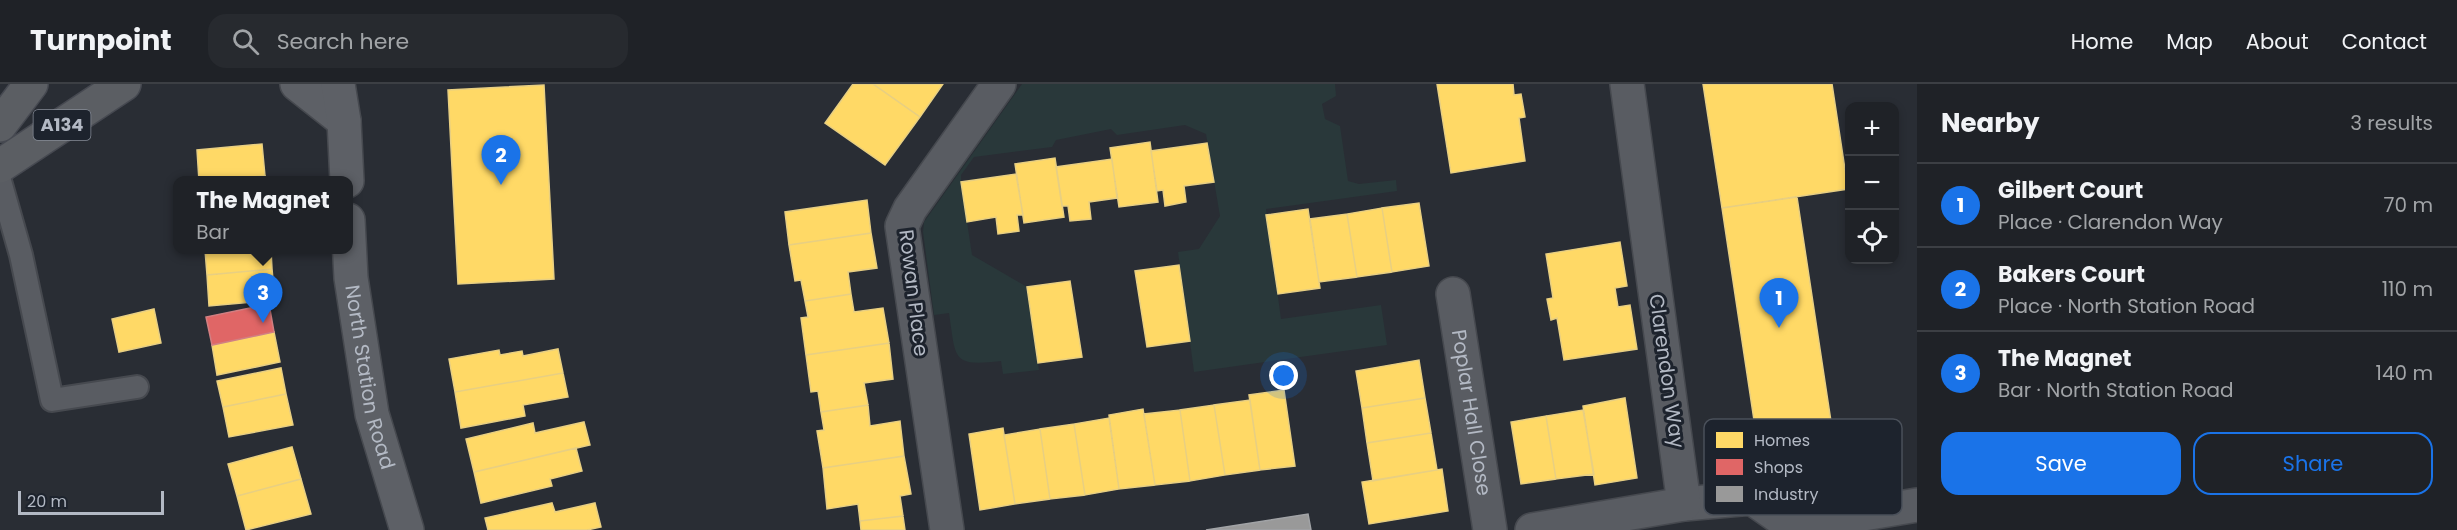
<!DOCTYPE html>
<meta charset="utf-8">
<style>
:root{--surface:#1f2227;--page:#272a2f;--text:#f1f3f6;--muted:#a1a4a7;--line:#3c3f44;--accent:#1a73e8}
body{margin:0;font-family:Poppins,sans-serif;background:var(--page);color:var(--text)}
.controls{position:absolute;right:18px;top:18px;display:grid;overflow:hidden;border-radius:12px;box-shadow:0 3px 9px #0003}
.controls button{width:54px;height:54px;display:grid;place-items:center;padding:0;border:0;border-bottom:2px solid var(--line);background:var(--surface);color:var(--text);font:30px sans-serif}
.scale{position:absolute;left:18px;bottom:15px;width:146px;box-sizing:border-box;padding-left:6px;border:3px solid #b3b9c4;border-top:0;font-size:16px;line-height:21px;white-space:nowrap;color:#b3b9c4;-webkit-text-stroke:4px #1d232d;paint-order:stroke}
.you{position:absolute;left:1284px;top:292px;width:21px;height:21px;margin:-15px;border:4px solid #fff;border-radius:50%;background:#1a73e8;box-shadow:0 0 0 9px #1a73e833}
.badge{display:grid;place-items:center;width:39px;height:39px;border-radius:50%;background:var(--accent);color:#fff;font-size:20px;font-weight:700}
.pin{position:absolute;translate:-50% -50px;filter:drop-shadow(0 2px 3px #0008)}
.pin::after{content:'';position:absolute;top:32px;width:21px;height:18px;background:inherit;clip-path:polygon(0 0,100% 0,50% 100%)}
.popup{position:absolute;left:173px;top:92px;width:180px;height:78px;box-sizing:border-box;display:grid;place-content:center;border-radius:12px;background:var(--surface);filter:drop-shadow(0 2px 4px #0005);font-size:20px;white-space:nowrap;color:var(--muted)}
.popup b{font-size:22px;color:var(--text)}
.popup::after{content:'';position:absolute;left:50%;top:100%;margin-left:-12px;border:12px solid transparent;border-top-color:var(--surface)}
.list{margin:0;padding:0;list-style:none}
h2{display:flex;justify-content:space-between;align-items:center;height:78px;margin:0;padding:0 24px;font-size:26px}
h2 small{font-size:20px;font-weight:400;color:var(--muted)}
.list li{display:grid;grid-template-columns:39px 1fr auto;gap:18px;align-items:center;box-sizing:border-box;height:84px;padding:0 24px;border-top:2px solid var(--line)}
.list b{display:block;font-size:22px;white-space:nowrap}
.list p{margin:0;font-size:20px;white-space:nowrap;color:var(--muted)}
.list em{font-size:20px;font-style:normal;color:var(--muted)}
.actions{display:flex;gap:12px;padding:18px 24px}
.actions a{flex:1;padding:14px 0;border:2px solid var(--accent);border-radius:18px;text-align:center;font-size:21px;color:var(--accent)}
.actions .main{background:var(--accent);color:#fff}
.icon{flex:none;width:33px;height:33px;fill:none;stroke:currentColor;stroke-width:2;stroke-linecap:round;stroke-linejoin:round}
.map{position:relative;flex:none;width:1917px;height:446px;overflow:hidden}
header{display:flex;align-items:center;gap:36px;box-sizing:border-box;height:84px;padding:0 30px;background:var(--surface);border-bottom:2px solid var(--line)}
header strong{font-size:28px}
nav{display:flex;gap:33px;margin-inline-start:auto;font-size:21px}
.search{width:420px;height:54px;background:var(--page);display:flex;align-items:center;gap:15px;box-sizing:border-box;padding:0 21px;border-radius:18px;color:var(--muted);font-size:22px}
main{display:flex}
aside{flex:1;background:var(--surface)}
.map>svg:first-child{display:block}
.green{fill:#29383a}
.homes{fill:#ffd966;stroke:#e8cf82;stroke-width:1.5}
.shops{fill:#e06666;stroke:#d27f82;stroke-width:1.5}
.industry{fill:#999;stroke:#a1a3a6;stroke-width:1.5}
.lines{fill:none;stroke-linecap:round;stroke-linejoin:round}
.lane-casing{stroke:#46494f;stroke-width:26}
.street-casing{stroke:#46494f;stroke-width:36}
.secondary-casing{stroke:#46494f;stroke-width:36}
.primary-casing{stroke:#464951;stroke-width:36}
.lane{stroke:#595c62;stroke-width:22}
.street{stroke:#595c62;stroke-width:33}
.secondary{stroke:#5d6066;stroke-width:33}
.primary{stroke:#5b5e63;stroke-width:33}
.labels{text-anchor:middle;stroke-width:6;stroke-linejoin:round;paint-order:stroke}
.shield{fill:#1d232d;stroke:#868c97;stroke-width:1.5}
.shield-label{font-size:18px;font-weight:bold;fill:#b3b9c4}
.street-label{font-size:20px;fill:#b3b9c4;stroke:#1d232d}
.key{fill:#1d232d;stroke:#4a505a;stroke-width:1.5}
.key-label{font-size:16px;fill:#b3b9c4}
</style>
<header>
<strong>Turnpoint</strong>
<div class="search"><svg class="icon" aria-label="search" viewBox="0 0 24 24"><circle cx="10" cy="10" r="6"/><path d="M15 15l6 6"/></svg>Search here</div>
<nav><a>Home</a><a>Map</a><a>About</a><a>Contact</a></nav>
</header>
<main>
<div class="map">
<svg width="1917" height="446" viewBox="0 0 1917 446">
<rect width="100%" height="100%" fill="#292d34"/>
<!-- green -->
<path class="green" d="M1022,0H1335L1336,12L1322,20L1325,35L1340,42L1348,97L1359,100L1396,96L1397,107L1266,125L1281,235L1381,221L1387,261L1194,288L1178,168L1199,165L1220,132L1206,50L1185,41L1117,51L1111,45L1056,56L1052,63L974,73L961,91V98L972,171L1027,203L1039,286L1003,290L1001,277C951,283 956,275 949,229L934,231L923,148L924,138Z"/>
<!-- homes -->
<path class="homes" d="M853,0H873L920,33L885,81L825,39Z
M873,0H943L920,33Z
M1437,0H1513L1514,11L1521,10L1525,33L1519,34L1525,77L1451,89Z
M1703,0H1832L1848,105L1722,124Z
M544,1L554,195L458,200L448,6Z
M1150,58L1158,118L1119,123L1110,64Z
M1207,59L1214,98L1184,102L1186,118L1165,122L1163,106L1157,107L1151,67Z
M262,60L265,92L199,97L197,66Z
M1055,74L1064,133L1024,139L1015,80Z
M1112,75L1117,114L1089,118L1091,135L1070,137L1068,122H1062L1056,83Z
M1016,90L1023,131H1017L1019,147L998,150L996,133L967,138L961,98Z
M265,92V97H208Z
M1797,113L1835,364L1760,376L1722,124Z
M867,116L871,149L789,161L785,128Z
M1419,119L1429,182L1392,188L1382,124Z
M1382,124L1392,188L1357,193L1347,130Z
M1308,125L1320,204L1278,210L1266,131Z
M1347,130L1357,193L1319,198L1310,135Z
M871,149L877,184L848,188L851,210L805,217L801,196L795,197L789,161Z
M1620,158L1627,202L1615,204L1618,223L1630,221L1637,265L1564,276L1557,234L1551,236L1547,215L1553,214L1546,170Z
M205,166H271L272,185L207,191Z
M1179,181L1190,257L1147,263L1135,187Z
M272,185L275,216L209,222L207,191Z
M1070,197L1082,273L1038,279L1027,203Z
M851,210L854,228L883,224L889,259L806,271L801,234L808,233L805,217Z
M154,225L161,259L119,268L112,235Z
M274,248L280,278L217,291L212,261Z
M889,259L893,295L864,299L868,321L821,328L818,307L811,308L806,271Z
M558,265L563,289L455,308L449,275L499,266L500,271L522,267L523,272Z
M1419,276L1425,314L1362,324L1356,287Z
M281,284L286,310L223,323L217,297Z
M563,289L568,313L523,321L525,332L461,344L455,308Z
M1284,306L1295,382L1260,386L1249,311Z
M286,310L293,341L229,353L223,323Z
M1425,314L1431,349L1367,359L1362,324Z
M1625,314L1637,394L1595,401L1583,322Z
M1250,316L1260,386L1225,391L1214,321Z
M868,321L870,342L900,337L904,372L823,384L817,347L824,346L821,328Z
M1214,321L1225,391L1190,397L1180,326Z
M1143,325L1155,401L1119,405L1109,331Z
M1180,326L1190,397L1155,401L1144,330Z
M1583,326L1594,390L1556,395L1546,332Z
M1546,332L1556,395L1521,400L1511,338Z
M1109,334L1119,405L1085,411L1074,340Z
M584,338L590,361L474,388L466,355L533,339L535,349Z
M1074,340L1085,411L1050,415L1040,345Z
M1003,344L1015,420L980,426L969,350Z
M1040,345L1050,415L1015,420L1004,351Z
M1431,349L1437,386L1373,397L1367,359Z
M292,363L301,395L237,412L228,380Z
M576,364L582,387L550,395L552,402L481,419L474,388Z
M904,372L911,410L900,412L903,432L860,437L858,420L827,425L823,384Z
M1442,385L1448,427L1369,440L1362,398Z
M301,395L311,430L246,446L237,412Z
M552,419L555,428L595,419L601,443L587,446H488L485,434Z
M903,432L905,446H861L860,437Z"/>
<!-- shops -->
<path class="shops" d="M269,220L274,248L212,261L206,233Z"/>
<!-- industry -->
<path class="industry" d="M1308,430L1311,446H1206Z"/>
<g class="lines">
<!-- lane casing -->
<g class="lane-casing">
<path id="lane" d="M0,97L21,171L52,316L137,303"/>
</g>
<!-- street casing -->
<g class="street-casing">
<g id="street">
<path id="s1" d="M1453,210L1490,446"/>
<path d="M1684,420L1752,414L1792,442L1917,421"/>
<path d="M947,446L902,142L910,125L999,0"/>
<path d="M1532,446L1684,420L1627,0"/>
</g>
</g>
<!-- secondary casing -->
<g class="secondary-casing">
<g id="secondary">
<path d="M297,0L344,37"/>
<path d="M338,0L344,37L347,97"/>
<path id="s2" d="M348,136L351,194L372,330L407,446"/>
</g>
</g>
<!-- primary casing -->
<g class="primary-casing">
<path id="primary" d="M0,41L31,0
M0,82L124,0"/>
</g>
<!-- lane -->
<use href="#lane" class="lane"/>
<!-- street -->
<use href="#street" class="street"/>
<!-- secondary -->
<use href="#secondary" class="secondary"/>
<!-- primary -->
<use href="#primary" class="primary"/>
</g>
<g class="labels">
<!-- shield labels -->
<rect class="shield" x="33.5" y="26" width="57" height="30" rx="4.5"/>
<g class="shield-label">
<text x="62" y="47">A134</text>
</g>
<!-- street labels -->
<g class="street-label">
<text transform="translate(914 209) rotate(83)" y="7">Rowan Place</text>
<text transform="translate(1667 287) rotate(82)" y="7">Clarendon Way</text>
<text dy="7" stroke="none"><textPath href="#s2" startOffset="159">North Station Road</textPath></text>
<text dy="7" stroke="none"><textPath href="#s1" startOffset="120">Poplar Hall Close</textPath></text>
</g>
</g>
<!-- legend -->
<rect x="1704" y="335" width="198" height="96" rx="9" class="key"/>
<rect x="1716" y="348" width="27" height="16" fill="#ffd966"/>
<rect x="1716" y="375" width="27" height="16" fill="#e06666"/>
<rect x="1716" y="402" width="27" height="16" fill="#999"/>
<g class="key-label">
<text x="1754" y="362">Homes</text>
<text x="1754" y="389">Shops</text>
<text x="1754" y="416">Industry</text>
</g>
</svg>
<div class="controls">
<button>+</button>
<button>−</button>
<button><svg class="icon" aria-label="locate" viewBox="0 0 24 24"><circle cx="12" cy="12" r="6"/><path d="M12 2v4M12 18v4M2 12h4M18 12h4"/></svg></button>
</div>
<div class="scale">20 m</div>
<div class="you"></div>
<div class="pin badge" style="left:1779px;top:244px">1</div>
<div class="pin badge" style="left:501px;top:101px">2</div>
<div class="pin badge" style="left:263px;top:239px">3</div>
<div class="popup"><b>The Magnet</b>Bar</div>
</div>
<aside>
<h2>Nearby<small>3 results</small></h2>
<ul class="list">
<li><span class="badge">1</span><div><b>Gilbert Court</b><p>Place · Clarendon Way</p></div><em>70 m</em></li>
<li><span class="badge">2</span><div><b>Bakers Court</b><p>Place · North Station Road</p></div><em>110 m</em></li>
<li><span class="badge">3</span><div><b>The Magnet</b><p>Bar · North Station Road</p></div><em>140 m</em></li>
</ul>
<div class="actions"><a class="main">Save</a><a>Share</a></div>
</aside>
</main>
